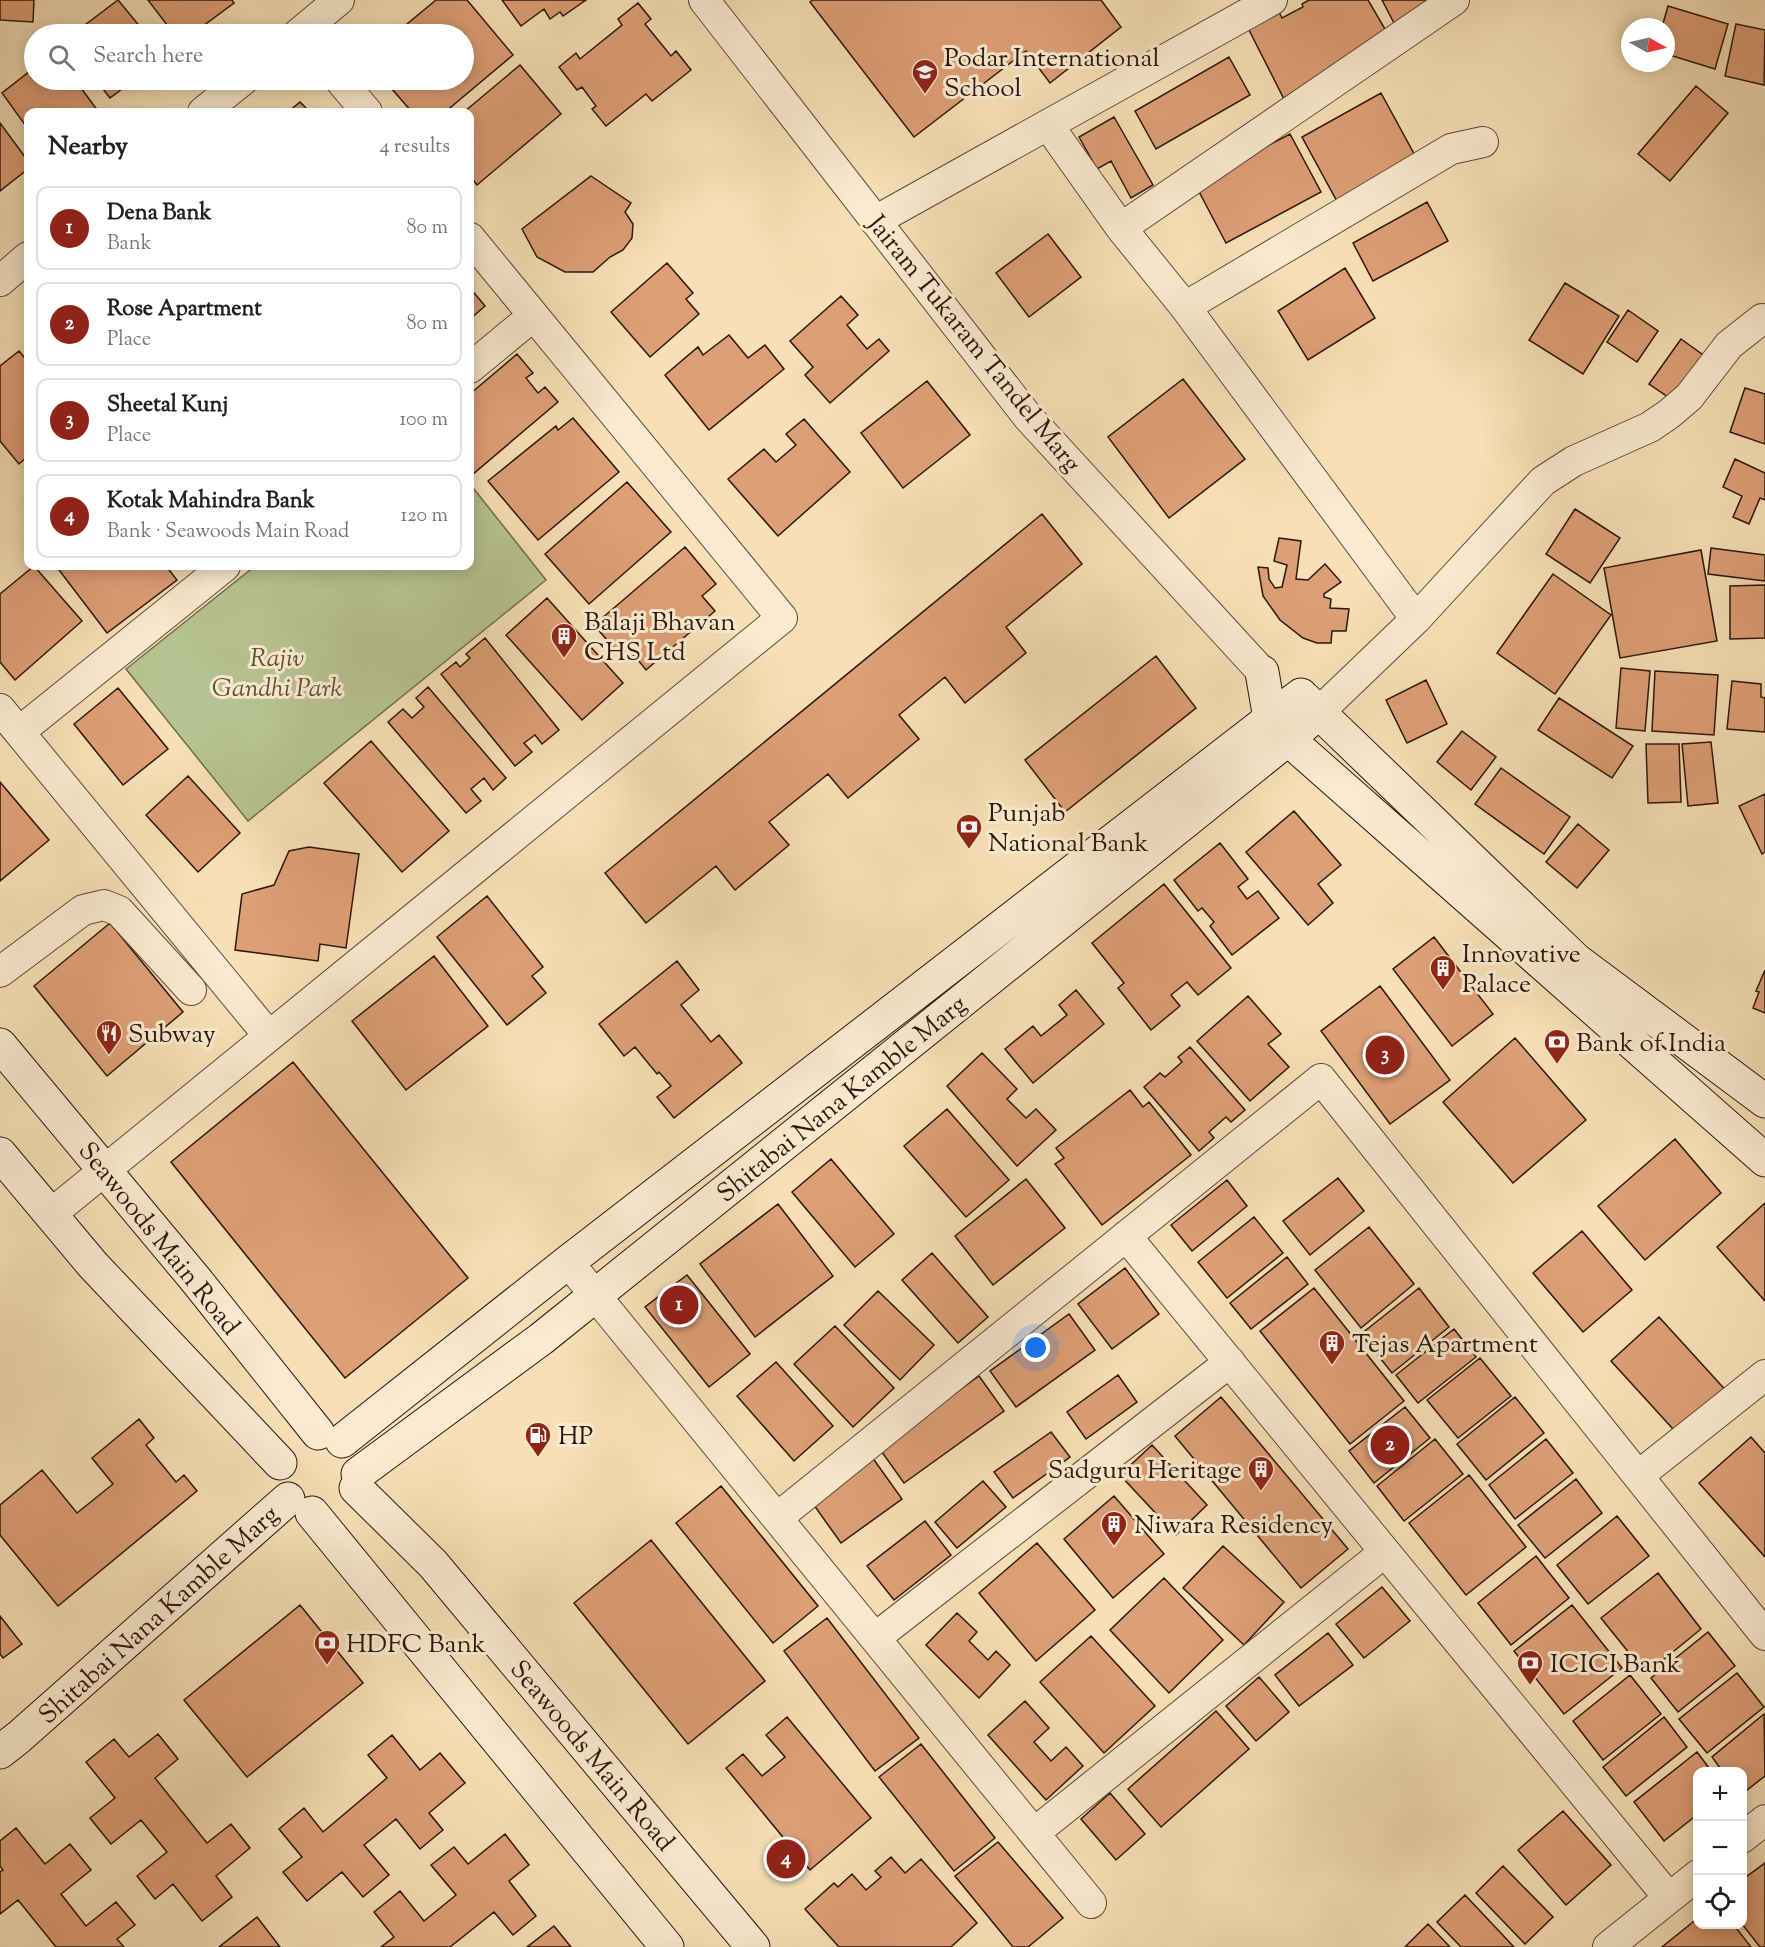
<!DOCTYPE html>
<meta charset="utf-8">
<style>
:root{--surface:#fff;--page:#f2f2f2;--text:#202124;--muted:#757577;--line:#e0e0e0;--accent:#8f2418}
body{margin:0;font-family:"Sorts Mill Goudy",serif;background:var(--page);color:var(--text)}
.controls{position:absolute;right:18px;bottom:18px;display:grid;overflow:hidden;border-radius:12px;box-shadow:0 3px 15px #0003}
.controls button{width:54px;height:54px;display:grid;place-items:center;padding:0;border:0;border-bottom:2px solid var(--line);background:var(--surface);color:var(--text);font:30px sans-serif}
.compass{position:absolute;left:1621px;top:18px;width:54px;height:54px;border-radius:50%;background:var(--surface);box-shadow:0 3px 15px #0003;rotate:98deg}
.you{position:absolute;left:1036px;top:1348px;width:21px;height:21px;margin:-15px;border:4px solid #fff;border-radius:50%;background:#1a73e8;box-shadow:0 0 0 9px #1a73e833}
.badge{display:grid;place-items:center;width:39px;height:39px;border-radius:50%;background:var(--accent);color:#fff;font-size:20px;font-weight:700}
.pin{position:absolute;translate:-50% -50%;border:3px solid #fff;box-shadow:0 2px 6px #0006}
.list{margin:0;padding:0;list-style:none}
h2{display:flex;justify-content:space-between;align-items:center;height:78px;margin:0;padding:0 24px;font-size:26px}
h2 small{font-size:20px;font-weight:400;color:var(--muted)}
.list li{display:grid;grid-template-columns:39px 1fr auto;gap:18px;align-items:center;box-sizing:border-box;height:84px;margin:0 12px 12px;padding:0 12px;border:2px solid var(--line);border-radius:12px}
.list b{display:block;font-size:22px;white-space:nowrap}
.list p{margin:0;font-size:20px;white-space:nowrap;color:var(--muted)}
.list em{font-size:20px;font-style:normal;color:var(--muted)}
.icon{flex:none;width:33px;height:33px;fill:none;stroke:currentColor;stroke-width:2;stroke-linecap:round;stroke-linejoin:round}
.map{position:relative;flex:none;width:1765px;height:1947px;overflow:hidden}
.search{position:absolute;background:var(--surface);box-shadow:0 3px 15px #0003;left:24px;top:24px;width:450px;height:66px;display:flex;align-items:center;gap:15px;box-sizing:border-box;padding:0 21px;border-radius:33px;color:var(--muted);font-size:22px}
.panel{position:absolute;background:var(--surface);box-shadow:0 3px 15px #0003;left:24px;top:108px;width:450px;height:462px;border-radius:12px}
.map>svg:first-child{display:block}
.green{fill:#b7c392;stroke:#726c4e;stroke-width:1.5}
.building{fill:#de9f76;stroke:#2d150b;stroke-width:1.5}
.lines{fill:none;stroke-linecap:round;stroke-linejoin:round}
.street-casing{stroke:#604836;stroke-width:32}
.secondary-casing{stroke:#2d150b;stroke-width:35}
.street{stroke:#faebd0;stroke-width:30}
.secondary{stroke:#faebd0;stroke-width:33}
.labels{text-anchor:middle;stroke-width:6;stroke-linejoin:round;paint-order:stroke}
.poi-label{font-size:26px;fill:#2d150b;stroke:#faebd0;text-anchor:start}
.street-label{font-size:26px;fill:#2d150b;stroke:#faebd0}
.park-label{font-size:26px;font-style:italic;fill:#5d523a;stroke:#faebd0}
</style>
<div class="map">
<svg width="1765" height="1947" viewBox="0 0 1765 1947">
<rect width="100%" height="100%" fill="#f7e0b7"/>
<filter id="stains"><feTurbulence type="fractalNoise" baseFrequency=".00333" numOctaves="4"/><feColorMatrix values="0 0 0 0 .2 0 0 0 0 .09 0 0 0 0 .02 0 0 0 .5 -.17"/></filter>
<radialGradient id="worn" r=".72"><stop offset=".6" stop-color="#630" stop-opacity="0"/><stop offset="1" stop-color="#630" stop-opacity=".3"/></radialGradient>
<!-- green -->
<path class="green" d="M470,484L546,580L248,821L126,669L255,566H470Z"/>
<!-- building -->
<path class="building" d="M0,0H34L33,22L0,20Z
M118,0L146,34H73Z
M148,0H232L234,3L192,34H174Z
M436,0H467L513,55L445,112H412L384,80H464V34H395Z
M502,0H586L563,16L560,12L550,19L544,9L521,26Z
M812,0H1101L1121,27L1050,83L1026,51L914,137L810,2Z
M1309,0H1368L1385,29L1286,103L1246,24L1277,8L1282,18L1303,7L1302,4Z
M1382,0H1438L1394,23Z
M638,3L651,19L645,24L671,56L676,51L691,70L652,101L646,94L606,126L592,109L596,106L582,87L577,90L559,67L576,53L580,59L622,25L618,19Z
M1668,6L1728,24L1715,69L1666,54V27H1662Z
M1736,24L1765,30L1764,85L1725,76Z
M1229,57L1250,95L1156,149L1135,111Z
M520,65L561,114L477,185L470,176V112H464Z
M34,68V80H75L98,111L96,112H28V129L2,93Z
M96,80H134L110,98Z
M1696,86L1728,113L1670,181L1638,154Z
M1381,93L1418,161L1339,205L1302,137Z
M300,102L310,112H288Z
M1114,117L1153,185L1131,198L1111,161L1097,169L1079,137Z
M0,123L28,161V169L0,191Z
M1290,134L1321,192L1226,243L1195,184Z
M591,176L631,203L625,212L633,224L632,238L623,250L610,257L593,272H565L537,257L522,229Z
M1427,202L1448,241L1373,281L1353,243Z
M1048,234L1081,277L1029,317L996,273Z
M667,263L693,293L686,299L699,314L650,357L611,312Z
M1345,268L1375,318L1308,360L1278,311Z
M1565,283L1619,316L1583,374L1529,340Z
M470,288L485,306L470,319Z
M841,296L858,315L847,325L867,349L879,339L889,351L830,403L805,375L813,367L790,341Z
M1628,310L1658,331L1637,362L1607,342Z
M729,335L748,358L765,345L784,369L709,430L665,375L698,347L703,355Z
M1681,339L1706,357L1674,401L1649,384Z
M19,351L28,362V456L19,464L0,441V366Z
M517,354L533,373L526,378L538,393L545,387L558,402L473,474L470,469V394Z
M1183,379L1245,459L1169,518L1108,437Z
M927,381L970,435L903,488L861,433Z
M1745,388L1765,394V444L1730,432Z
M573,418L619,472L538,540L488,481L556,426L558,430Z
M804,419L850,472L778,536L728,479L764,449L776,462L796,445L786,434Z
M1735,459L1765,473V500L1760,498L1749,524L1733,517L1742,496L1723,487Z
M627,482L671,532L589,604L545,554Z
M1575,509L1620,538L1590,583L1546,554Z
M1042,514L1082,564L1006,627L1026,653L965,703L945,677L899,715L919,739L848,798L828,774L769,822L789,845L735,890L716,866L646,923L605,873Z
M1279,538L1301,541L1296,579L1308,580L1325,564L1341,582L1324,594V597L1331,599L1330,608L1349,609L1346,631H1332L1331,643H1317L1303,638L1280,620L1263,596L1258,567L1268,568L1269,579L1275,588L1282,587L1287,565L1274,561Z
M685,547L716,584L702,596L715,611L646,670L634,655L626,662L594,625Z
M1711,548L1765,555V581L1708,574Z
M1701,550L1717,641L1620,658L1604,568Z
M34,566L82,621L15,680L0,662V594Z
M56,566H166L177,580L107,633Z
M1553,574L1611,615L1555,694L1497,653Z
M1765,585V638L1730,639V586Z
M547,598L623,683L582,720L506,635Z
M485,638L559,730L542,744L535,735L524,743L532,752L515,766L441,674L456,662L460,667L470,658L466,654Z
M1156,656L1196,708L1065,812L1025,760Z
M1621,668L1650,671L1645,731L1616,728Z
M1655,671L1718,675L1714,735L1652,731Z
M1426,680L1447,724L1407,743L1386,700Z
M1732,681L1761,684V697L1765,698V732L1727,729Z
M428,687L506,778L493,790L484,778L471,789L481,801L466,813L388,722L403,709L412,718L424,707L416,698Z
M118,688L168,749L123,785L74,724Z
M1559,698L1633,746L1612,778L1538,730Z
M1462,731L1496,757L1471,790L1437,762Z
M371,741L449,831L402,872L324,783Z
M1711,742L1718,803L1688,806L1682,744Z
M1646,744H1679L1681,802L1648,803Z
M1501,768L1570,817L1544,854L1475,804Z
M188,776L240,833L198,872L146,815Z
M0,782L49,840L0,881Z
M1765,794V852L1762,854L1739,806Z
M1294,811L1341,865L1318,884L1333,903L1308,925L1246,852Z
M1578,824L1609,850L1577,888L1546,862Z
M1220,843L1248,879L1238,887L1247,899L1258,891L1279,918L1232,955L1210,926L1214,922L1202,908L1198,911L1174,880Z
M309,847L359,854L346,948L320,944L318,961L235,950L242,894L274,885L289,851Z
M1164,884L1231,968L1198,995L1187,982L1171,995L1180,1006L1151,1030L1118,988L1124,983L1092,943Z
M487,896L543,967L532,976L546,993L507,1025L437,937Z
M110,923L183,1012L107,1076L34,986Z
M1434,937L1493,1014L1452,1046L1393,969Z
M434,956L488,1026L406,1090L352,1021Z
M677,961L699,990L681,1005L711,1042L719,1035L742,1063L674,1118L657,1097L671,1086L659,1072L657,1074L635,1047L624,1056L599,1024Z
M1765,970V1013L1753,1008L1759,992L1756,991Z
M1380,986L1450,1080L1390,1124L1321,1031Z
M1076,990L1104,1024L1033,1083L1005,1049L1033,1026L1041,1036L1067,1015L1059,1005Z
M1248,996L1281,1034L1268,1044L1289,1067L1250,1101L1197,1041Z
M1515,1038L1586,1120L1513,1183L1443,1102Z
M1190,1047L1245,1110L1231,1122L1226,1117L1209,1132L1214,1138L1199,1151L1144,1087L1160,1073L1165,1077L1182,1062L1178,1057Z
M982,1053L1017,1089L1007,1099L1026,1118L1036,1109L1056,1130L1017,1166L947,1086Z
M293,1062L468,1278L345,1378L171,1162Z
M1130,1090L1143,1107L1149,1102L1191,1155L1102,1225L1055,1164L1064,1158L1056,1148Z
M947,1109L1009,1180L966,1217L904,1146Z
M1675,1139L1721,1193L1645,1260L1598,1206Z
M831,1159L894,1234L855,1267L792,1192Z
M1338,1178L1364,1211L1310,1255L1283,1221Z
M1026,1179L1065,1228L993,1285L955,1236Z
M1227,1180L1247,1206L1192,1251L1171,1225Z
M1765,1203V1301L1717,1247Z
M778,1204L833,1276L755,1337L700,1264Z
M1254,1217L1283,1253L1227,1298L1198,1262Z
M1369,1227L1414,1284L1361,1328L1315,1270Z
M1582,1231L1632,1290L1583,1332L1533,1273Z
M932,1253L988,1317L958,1343L902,1280Z
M1287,1257L1308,1284L1251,1329L1230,1303Z
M1125,1268L1159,1314L1112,1349L1078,1304Z
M687,1275L750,1354L709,1387L645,1307Z
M1314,1288L1404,1401L1350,1444L1260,1331Z
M1419,1288L1449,1327L1392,1373L1361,1334Z
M878,1291L934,1345L900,1380L844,1325Z
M1069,1314L1095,1350L1016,1407L990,1371Z
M1659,1317L1730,1395L1683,1440L1611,1361Z
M835,1326L894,1388L853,1427L794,1364Z
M1454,1329L1476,1357L1418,1403L1396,1375Z
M1480,1358L1511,1396L1458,1438L1427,1400Z
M776,1362L833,1426L794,1461L737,1396Z
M1118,1375L1137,1402L1086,1439L1067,1412Z
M979,1376L1004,1411L904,1483L879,1448Z
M1221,1397L1348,1549L1301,1588L1175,1436Z
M1515,1397L1544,1433L1486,1480L1457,1444Z
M1405,1407L1430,1438L1374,1483L1349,1451Z
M139,1419L154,1438L146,1445L176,1482L184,1475L197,1491L58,1606L0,1535V1505L42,1470L77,1513L113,1484L92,1458Z
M1051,1432L1070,1457L1013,1498L994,1472Z
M1751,1437L1765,1453V1557L1699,1483Z
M1435,1439L1463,1474L1404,1521L1377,1486Z
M1546,1439L1573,1473L1515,1519L1489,1485Z
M1152,1445L1207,1505L1176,1535L1120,1475Z
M872,1457L902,1499L841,1543L811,1501Z
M1469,1475L1526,1547L1466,1595L1409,1523Z
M1576,1479L1602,1513L1545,1558L1518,1525Z
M983,1481L1006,1507L957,1548L935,1522Z
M721,1486L818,1606L773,1643L676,1523Z
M1114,1496L1164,1554L1113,1598L1064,1539Z
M1617,1516L1649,1556L1588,1604L1557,1565Z
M925,1521L951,1555L894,1600L867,1566Z
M651,1540L765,1681L688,1744L574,1603Z
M1037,1543L1095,1610L1036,1661L979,1593Z
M1223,1546L1284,1602L1244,1645L1183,1588Z
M1536,1556L1569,1598L1511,1645L1478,1603Z
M1658,1573L1701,1629L1646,1674L1601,1618Z
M1164,1578L1223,1640L1169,1693L1110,1630Z
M1382,1587L1410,1621L1364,1658L1336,1624Z
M300,1605L363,1683L247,1777L184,1700Z
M1572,1605L1622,1668L1564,1714L1514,1651Z
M957,1613L977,1632L969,1641L988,1660L996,1651L1010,1665L979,1698L926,1645Z
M0,1616L22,1644L3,1658L0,1654Z
M827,1618L919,1738L875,1771L784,1651Z
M1708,1632L1735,1666L1678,1712L1651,1678Z
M1328,1633L1353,1665L1299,1706L1275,1675Z
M1091,1636L1155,1706L1104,1753L1040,1682Z
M1737,1673L1764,1707L1707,1753L1679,1719Z
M1630,1675L1661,1714L1603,1760L1573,1721Z
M1259,1677L1289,1712L1256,1741L1226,1706Z
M1025,1701L1049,1728L1034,1742L1051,1761L1066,1747L1083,1766L1046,1800L988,1735Z
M1216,1711L1249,1749L1161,1827L1128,1789Z
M1764,1714L1765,1776L1742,1794V1772H1723L1712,1757Z
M787,1717L871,1818L810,1870L726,1768L743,1754L762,1776L785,1757L766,1735Z
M1664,1717L1687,1747L1626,1796L1603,1767Z
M158,1734L178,1759L155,1778L207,1843L231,1824L250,1848L216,1876L232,1897L202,1921L173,1884L155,1899L137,1876L167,1852L141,1820L111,1844L90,1818L115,1798L86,1762L114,1739L129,1757Z
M392,1735L420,1770L440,1753L465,1783L429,1813L443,1830L420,1849L396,1819L364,1845L389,1875L363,1897L342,1872L307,1901L283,1872L302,1857L279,1829L304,1808L323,1832L387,1778L368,1755Z
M921,1744L995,1838L954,1871L879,1777Z
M1697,1752L1712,1772H1698V1814L1664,1841L1634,1802Z
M1110,1793L1145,1834L1116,1860L1081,1819Z
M1563,1811L1611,1865L1566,1905L1518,1850Z
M16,1828L45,1864L70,1844L91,1870L61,1894L86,1926L116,1902L135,1925L117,1939L124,1947H56L18,1900L0,1914V1872L3,1870L0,1866V1841Z
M505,1834L529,1865L509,1881L536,1916L513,1935L494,1912L450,1947H381L394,1937L374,1912L400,1891L424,1921L456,1895L431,1865L454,1847L468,1864Z
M998,1842L1063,1918L1028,1947H1013L955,1876Z
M891,1857L905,1873L921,1859L977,1923L951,1947H839L805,1909L834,1883L838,1887L852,1874L866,1890L881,1877L875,1871Z
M1765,1863V1947H1760L1742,1924V1880Z
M1503,1866L1553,1917L1525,1944L1476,1893Z
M1465,1895L1514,1947H1461L1437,1922Z
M257,1917L280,1947H219Z
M1698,1918V1924H1733L1751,1947H1662Z
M1428,1924L1450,1947H1405Z
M554,1926L571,1947H527Z"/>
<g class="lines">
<!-- street casing -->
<g class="street-casing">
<path id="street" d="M704,0L1028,417L1262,672
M298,34L339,0
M340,80L367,112
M203,112L243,80
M1048,125L1121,228L1454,0
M875,221L1272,0
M1121,228L1185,307
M0,281L28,257
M470,368L533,316
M1416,619L1185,307L1451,149L1483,142
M0,709L269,1036
M1318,713L1416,619L1543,481L1574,461L1650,427L1669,414L1689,397L1729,345L1762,319
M19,732L225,566
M0,972L83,910L104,905L119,911L191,990
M51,1214L782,618L470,238
M1126,1236L1669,1898
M568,1262L1091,1903
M1638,1476L1765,1375
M777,1518L1321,1079L1765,1635
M875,1638L1230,1362
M1034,1833L1385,1552
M1742,1838L1765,1820
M1608,1947L1698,1875"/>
</g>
<!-- secondary casing -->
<g class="secondary-casing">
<path id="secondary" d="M1262,672L1270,719L1288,739L1765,1160
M1304,698L1576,960L1765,1101
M0,1045L196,1280L318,1433
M0,1154L93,1265L280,1463
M342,1441L568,1262L1301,695
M358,1474L541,1339L1288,739L1318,713
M356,1488L433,1564L753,1947
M312,1513L667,1947
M0,1752L19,1737L288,1499"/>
</g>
<!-- street -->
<use href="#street" class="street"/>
<!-- secondary -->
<use href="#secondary" class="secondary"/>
</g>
<!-- icons -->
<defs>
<g id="school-pin" transform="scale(1.35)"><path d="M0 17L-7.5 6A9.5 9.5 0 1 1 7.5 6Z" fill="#8f2418" stroke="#faebd0"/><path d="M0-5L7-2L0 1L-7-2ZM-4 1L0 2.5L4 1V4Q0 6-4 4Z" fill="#fff"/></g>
<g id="building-pin" transform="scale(1.35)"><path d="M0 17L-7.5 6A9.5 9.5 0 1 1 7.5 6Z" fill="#8f2418" stroke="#faebd0"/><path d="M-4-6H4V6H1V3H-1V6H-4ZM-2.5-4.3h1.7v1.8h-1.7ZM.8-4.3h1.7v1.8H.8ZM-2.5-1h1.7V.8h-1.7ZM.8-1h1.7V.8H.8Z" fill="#fff"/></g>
<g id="bank-pin" transform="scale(1.35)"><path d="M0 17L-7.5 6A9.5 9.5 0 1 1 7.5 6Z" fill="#8f2418" stroke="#faebd0"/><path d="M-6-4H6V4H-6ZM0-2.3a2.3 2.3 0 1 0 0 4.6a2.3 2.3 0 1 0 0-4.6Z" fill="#fff"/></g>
<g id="restaurant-pin" transform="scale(1.35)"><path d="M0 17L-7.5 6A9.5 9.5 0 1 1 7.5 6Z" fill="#8f2418" stroke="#faebd0"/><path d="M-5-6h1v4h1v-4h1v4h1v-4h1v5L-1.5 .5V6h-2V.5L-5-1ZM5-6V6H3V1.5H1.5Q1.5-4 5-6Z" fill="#fff"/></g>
<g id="fuel-pin" transform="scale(1.35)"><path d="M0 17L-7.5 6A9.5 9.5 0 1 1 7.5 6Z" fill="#8f2418" stroke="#faebd0"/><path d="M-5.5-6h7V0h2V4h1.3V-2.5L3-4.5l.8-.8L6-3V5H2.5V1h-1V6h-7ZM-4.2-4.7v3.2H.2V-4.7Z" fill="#fff"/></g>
</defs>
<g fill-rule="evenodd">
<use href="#school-pin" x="925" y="72"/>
<use href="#building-pin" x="564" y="636"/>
<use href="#bank-pin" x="969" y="827"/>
<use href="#building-pin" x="1443" y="968"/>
<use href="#restaurant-pin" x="109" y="1033"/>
<use href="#bank-pin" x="1557" y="1042"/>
<use href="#building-pin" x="1332" y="1343"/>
<use href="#fuel-pin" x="538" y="1435"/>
<use href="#building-pin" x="1261" y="1469"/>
<use href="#building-pin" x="1114" y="1524"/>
<use href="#bank-pin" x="327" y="1643"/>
<use href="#bank-pin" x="1530" y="1663"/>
</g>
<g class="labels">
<!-- poi labels -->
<g class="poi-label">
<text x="944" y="66">Podar International<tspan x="944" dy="30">School</tspan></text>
<text x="584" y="630">Balaji Bhavan<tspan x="584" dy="30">CHS Ltd</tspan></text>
<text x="988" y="821">Punjab<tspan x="988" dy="30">National Bank</tspan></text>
<text x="1462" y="962">Innovative<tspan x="1462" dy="30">Palace</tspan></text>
<text x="128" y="1042">Subway</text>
<text x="1576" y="1051">Bank of India</text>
<text x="1352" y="1352">Tejas Apartment</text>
<text x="558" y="1444">HP</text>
<text x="1242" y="1478" text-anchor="end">Sadguru Heritage</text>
<text x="1134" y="1533">Niwara Residency</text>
<text x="346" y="1652">HDFC Bank</text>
<text x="1550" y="1672">ICICI Bank</text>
</g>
<!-- street labels -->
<g class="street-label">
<text transform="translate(975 343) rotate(51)" y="9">Jairam Tukaram Tandel Marg</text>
<text transform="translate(841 1098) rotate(-39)" y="9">Shitabai Nana Kamble Marg</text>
<text transform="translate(160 1238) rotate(51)" y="9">Seawoods Main Road</text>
<text transform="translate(158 1614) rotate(-42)" y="9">Shitabai Nana Kamble Marg</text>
<text transform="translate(593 1755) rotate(50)" y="9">Seawoods Main Road</text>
</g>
<!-- park labels -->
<g class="park-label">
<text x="277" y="666">Rajiv<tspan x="277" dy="30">Gandhi Park</tspan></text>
</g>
</g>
<rect width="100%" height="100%" filter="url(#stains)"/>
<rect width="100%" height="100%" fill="url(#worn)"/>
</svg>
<div class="controls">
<button>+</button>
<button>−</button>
<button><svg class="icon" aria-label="locate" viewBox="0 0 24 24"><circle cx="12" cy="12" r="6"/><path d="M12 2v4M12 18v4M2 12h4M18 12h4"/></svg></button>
</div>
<svg class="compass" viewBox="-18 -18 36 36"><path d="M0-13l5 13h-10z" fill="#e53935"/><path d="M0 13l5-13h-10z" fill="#757577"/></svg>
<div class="you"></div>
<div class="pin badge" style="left:679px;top:1305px">1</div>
<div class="pin badge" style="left:1390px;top:1445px">2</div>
<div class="pin badge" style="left:1385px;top:1055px">3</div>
<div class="pin badge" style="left:786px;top:1859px">4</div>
<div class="search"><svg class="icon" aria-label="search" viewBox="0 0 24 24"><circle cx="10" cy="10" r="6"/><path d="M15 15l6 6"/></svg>Search here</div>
<section class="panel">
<h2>Nearby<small>4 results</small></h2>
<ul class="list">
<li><span class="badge">1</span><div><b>Dena Bank</b><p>Bank</p></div><em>80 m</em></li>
<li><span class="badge">2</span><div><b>Rose Apartment</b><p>Place</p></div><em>80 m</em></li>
<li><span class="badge">3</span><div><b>Sheetal Kunj</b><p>Place</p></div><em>100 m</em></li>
<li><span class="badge">4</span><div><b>Kotak Mahindra Bank</b><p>Bank · Seawoods Main Road</p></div><em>120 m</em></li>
</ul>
</section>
</div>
